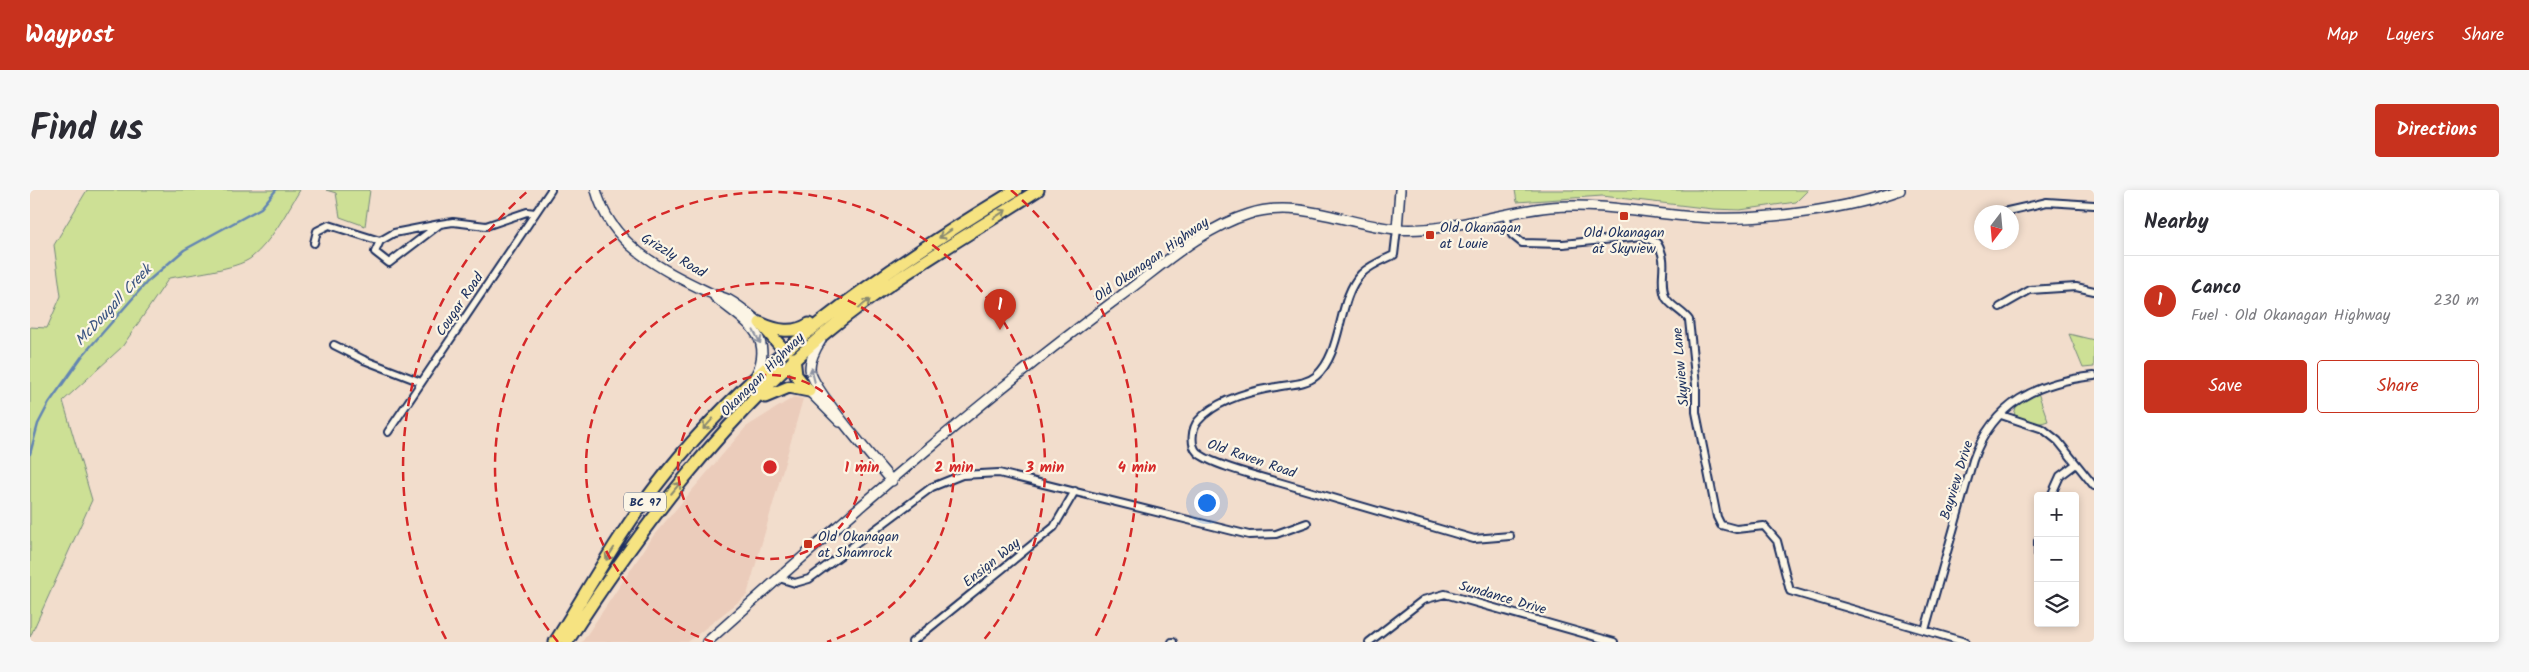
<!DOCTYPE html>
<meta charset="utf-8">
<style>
:root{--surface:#fff;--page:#f7f7f7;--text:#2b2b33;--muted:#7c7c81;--line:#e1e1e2;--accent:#c8321e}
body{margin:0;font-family:Kalam,sans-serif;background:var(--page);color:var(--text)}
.controls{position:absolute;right:15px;bottom:15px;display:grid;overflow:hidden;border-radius:5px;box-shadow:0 2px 8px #0003}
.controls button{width:45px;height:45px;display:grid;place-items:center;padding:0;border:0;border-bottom:1px solid var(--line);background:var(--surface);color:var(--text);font:25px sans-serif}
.compass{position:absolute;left:1944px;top:15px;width:45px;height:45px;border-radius:50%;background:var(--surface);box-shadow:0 2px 8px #0003;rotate:196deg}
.you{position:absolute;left:1176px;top:312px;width:18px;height:18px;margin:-12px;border:4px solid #fff;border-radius:50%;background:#1a73e8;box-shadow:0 0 0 8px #1a73e833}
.badge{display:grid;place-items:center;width:32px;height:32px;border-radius:50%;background:var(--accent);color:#fff;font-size:16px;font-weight:700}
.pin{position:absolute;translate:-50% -41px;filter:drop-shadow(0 1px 2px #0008)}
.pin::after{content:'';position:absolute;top:26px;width:18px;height:15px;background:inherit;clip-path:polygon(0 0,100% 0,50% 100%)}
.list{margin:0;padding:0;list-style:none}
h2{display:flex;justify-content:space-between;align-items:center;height:65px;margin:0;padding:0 20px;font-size:21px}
h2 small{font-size:16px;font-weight:400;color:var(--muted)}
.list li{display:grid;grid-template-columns:32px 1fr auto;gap:15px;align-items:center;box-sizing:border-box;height:90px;padding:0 20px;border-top:1px solid var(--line)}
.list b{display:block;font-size:19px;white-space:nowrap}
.list p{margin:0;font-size:16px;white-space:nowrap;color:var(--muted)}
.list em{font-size:16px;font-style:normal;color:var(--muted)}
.actions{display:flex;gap:10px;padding:15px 20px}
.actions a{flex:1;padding:11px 0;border:1px solid var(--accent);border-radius:5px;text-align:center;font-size:18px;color:var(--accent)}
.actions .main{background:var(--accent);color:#fff}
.icon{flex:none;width:28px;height:28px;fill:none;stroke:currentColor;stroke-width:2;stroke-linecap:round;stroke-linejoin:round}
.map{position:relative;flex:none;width:2064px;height:452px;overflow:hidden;border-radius:5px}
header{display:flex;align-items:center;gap:30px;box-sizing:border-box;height:70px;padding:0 25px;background:var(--accent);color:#fff}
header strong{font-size:24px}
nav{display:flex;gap:28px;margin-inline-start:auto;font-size:18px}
.intro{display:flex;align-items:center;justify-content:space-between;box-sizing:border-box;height:120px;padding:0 30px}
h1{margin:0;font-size:35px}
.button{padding:12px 22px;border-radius:5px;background:var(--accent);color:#fff;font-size:18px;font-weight:700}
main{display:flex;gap:30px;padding:0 30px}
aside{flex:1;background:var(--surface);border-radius:5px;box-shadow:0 2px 8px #0003}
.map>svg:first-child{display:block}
.built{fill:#ebccbb}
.green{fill:#cde095;stroke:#74887a}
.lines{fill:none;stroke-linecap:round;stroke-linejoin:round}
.stream{stroke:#6285b3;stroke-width:2.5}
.street-casing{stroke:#1b2f5e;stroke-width:10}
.secondary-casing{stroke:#1b2f5e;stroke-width:12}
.highway-casing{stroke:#1b2f5e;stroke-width:15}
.street{stroke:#fcf5e5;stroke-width:6}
.secondary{stroke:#fcf5e5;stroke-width:9}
.highway{stroke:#f6e381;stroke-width:11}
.oneway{stroke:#888970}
.oneway2{stroke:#8c92a2}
.ring{fill:none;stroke:#d62828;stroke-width:2.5;stroke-dasharray:9 6}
.poi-dot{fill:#c8321e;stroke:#fcf5e5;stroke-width:2}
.labels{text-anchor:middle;stroke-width:4.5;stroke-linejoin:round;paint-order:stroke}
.shield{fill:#fcf5e5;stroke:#5e6a86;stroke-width:1}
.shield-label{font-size:12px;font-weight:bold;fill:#1b2f5e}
.poi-label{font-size:14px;fill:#1b2f5e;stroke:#fcf5e5;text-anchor:start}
.street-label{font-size:14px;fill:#1b2f5e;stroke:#fcf5e5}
.water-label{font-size:15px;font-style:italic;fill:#395381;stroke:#fcf5e5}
.centre{fill:#d62828;stroke:#fcf5e5;stroke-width:2.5}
.ring-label{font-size:15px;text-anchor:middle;font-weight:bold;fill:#d62828;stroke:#fcf5e5;stroke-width:4.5;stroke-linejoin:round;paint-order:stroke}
</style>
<header>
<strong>Waypost</strong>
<nav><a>Map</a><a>Layers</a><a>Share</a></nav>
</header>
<div class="intro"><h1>Find us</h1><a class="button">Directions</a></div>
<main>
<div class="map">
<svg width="2064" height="452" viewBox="0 0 2064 452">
<rect width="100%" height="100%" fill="#f2ddcc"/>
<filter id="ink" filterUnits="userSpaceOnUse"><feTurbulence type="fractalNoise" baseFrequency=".02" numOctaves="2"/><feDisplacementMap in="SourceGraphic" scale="10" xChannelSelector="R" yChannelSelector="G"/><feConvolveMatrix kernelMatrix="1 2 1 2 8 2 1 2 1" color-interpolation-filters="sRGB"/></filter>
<g filter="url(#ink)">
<!-- built -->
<path class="built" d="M764,207L773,209L717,405L658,452H552L624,345L716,237Z"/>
<!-- green -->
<path class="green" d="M57,0H270C256,23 242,51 221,68C207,79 158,85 139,88L92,157L33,211L62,310L0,447V137L17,138L31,106L24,55Z
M296,0H340L335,36L310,27L306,3Z
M1485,0H1778L1766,12L1710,20L1683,19L1572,6L1487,12Z
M2039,144L2064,150V177L2053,178Z
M2007,200L2018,231C2005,236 1994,234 1984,225L1988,209Z"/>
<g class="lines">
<!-- stream -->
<path class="stream" d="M0,264L8,234L19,213L53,165L117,92L154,60L231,18L246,0"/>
<!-- street casing -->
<g class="street-casing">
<path id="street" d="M1973,22L2017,12L2064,15
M1476,25L1482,45L1492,53L1533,54L1613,46L1627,53C1640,74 1628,85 1635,106C1638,115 1653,121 1659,130L1666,195V222L1687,327L1691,335L1706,339L1734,336L1747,351L1760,401L1935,452
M410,34L364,43L350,51L345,62L359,73L410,34L423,32L456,36L497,22L505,23
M1367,39L1364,65C1353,70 1340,75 1331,84C1307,109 1313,163 1286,186C1275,195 1260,194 1246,197C1221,201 1186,210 1168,231C1162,238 1160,255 1167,262C1178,274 1231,287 1248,292C1313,311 1378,330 1444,349L1480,346
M284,53L287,41L299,35L350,51
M1970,117L2000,100L2046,97L2064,101
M304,155L334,170L391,192
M1971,225L2013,239L2028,251L2064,296
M358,242L521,0
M2021,306L2030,286L2046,274
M2008,351V372
M749,388L765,393L779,389L902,297L932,285L969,283L1219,345L1246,344L1277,333
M1895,440L1943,270C1963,213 2007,192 2064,186
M882,452L1024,337L1045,301
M1142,452H1143
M1339,452L1393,410L1415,404L1584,452"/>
</g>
<!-- secondary casing -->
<g class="secondary-casing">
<path id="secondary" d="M566,0C580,54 630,79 678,102C685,105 692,107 699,110C710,116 720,125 730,133
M1367,39L1370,0
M685,107C712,130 746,144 726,185
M791,150C786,158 780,168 780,179C781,198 847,273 862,291
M779,201L810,232
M677,452C810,333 945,214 1088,108C1129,78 1170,39 1219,24C1269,8 1317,35 1366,39C1418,43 1469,22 1520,17C1575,12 1628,26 1682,28C1737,30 1818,19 1870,0"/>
</g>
<!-- highway casing -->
<g class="highway-casing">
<path id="highway" d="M730,133C747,141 763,144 779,134
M732,135L754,160
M764,168L766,185L779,201
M735,207L759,197L779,201
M723,210L731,193L749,175
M525,452C558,400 588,345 626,296C722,170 852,81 986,0
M537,452C609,340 692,230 795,143C860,89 937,46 1008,0"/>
</g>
<!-- street -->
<use href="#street" class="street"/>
<!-- secondary -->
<use href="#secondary" class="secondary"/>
<!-- highway -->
<use href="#highway" class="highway"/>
</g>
<!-- one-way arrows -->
<defs><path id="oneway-shaft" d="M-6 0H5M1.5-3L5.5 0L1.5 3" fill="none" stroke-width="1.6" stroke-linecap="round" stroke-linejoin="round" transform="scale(1.25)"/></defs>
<g class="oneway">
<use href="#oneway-shaft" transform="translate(970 24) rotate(-33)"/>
<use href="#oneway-shaft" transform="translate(915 44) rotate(147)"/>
<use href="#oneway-shaft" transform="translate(834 114) rotate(-37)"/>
<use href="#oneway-shaft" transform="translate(678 234) rotate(132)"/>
<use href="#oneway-shaft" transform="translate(646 298) rotate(-50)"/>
<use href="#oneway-shaft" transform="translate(580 364) rotate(123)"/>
</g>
<g class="oneway2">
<use href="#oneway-shaft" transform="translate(727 147) rotate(62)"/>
<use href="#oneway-shaft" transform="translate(783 185) rotate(-104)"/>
</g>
</g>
<!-- distance rings -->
<g class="ring">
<circle cx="740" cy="277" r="92"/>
<path d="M683 452A184 184 0 1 1 797 452"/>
<path d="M528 452A275 275 0 1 1 952 452"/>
<path d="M416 449A367 367 0 0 1 499 0M981 0A367 367 0 0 1 1064 449"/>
</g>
<!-- markers -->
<g class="poi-dot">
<rect x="1589" y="21" width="10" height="10" rx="2.5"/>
<rect x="1395" y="40" width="10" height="10" rx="2.5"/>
<rect x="773" y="349" width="10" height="10" rx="2.5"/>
</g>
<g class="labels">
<!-- shield labels -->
<rect class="shield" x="594" y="302.5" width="42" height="19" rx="4"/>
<g class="shield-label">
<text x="615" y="316">BC 97</text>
</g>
<!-- poi labels -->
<g class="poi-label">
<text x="1410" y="42">Old Okanagan<tspan x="1410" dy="16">at Louie</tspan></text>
<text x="1594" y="47" text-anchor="middle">Old Okanagan<tspan x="1594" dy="16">at Skyview</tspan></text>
<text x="788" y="351">Old Okanagan<tspan x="788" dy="16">at Shamrock</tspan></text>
</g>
<!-- street labels -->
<g class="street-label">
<text transform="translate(644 65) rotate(31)" y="5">Grizzly Road</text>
<text transform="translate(1121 69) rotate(-35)" y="5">Old Okanagan Highway</text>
<text transform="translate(429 114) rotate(-56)" y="5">Cougar Road</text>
<text transform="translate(1650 177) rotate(-95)" y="5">Skyview Lane</text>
<text transform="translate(732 184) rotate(-45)" y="5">Okanagan Highway</text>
<text transform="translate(1222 268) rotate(19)" y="5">Old Raven Road</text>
<text transform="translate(1926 290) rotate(-73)" y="5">Bayview Drive</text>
<text transform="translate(961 372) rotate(-39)" y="5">Ensign Way</text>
<text transform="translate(1473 407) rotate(16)" y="5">Sundance Drive</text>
</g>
<!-- water labels -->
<g class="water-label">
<text transform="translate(83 115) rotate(-47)" y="5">McDougall Creek</text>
</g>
</g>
<circle cx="740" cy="277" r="8" class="centre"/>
<g class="ring-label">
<text x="832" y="282">1 min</text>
<text x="924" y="282">2 min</text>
<text x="1015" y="282">3 min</text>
<text x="1107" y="282">4 min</text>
</g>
</svg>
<div class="controls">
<button>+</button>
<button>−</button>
<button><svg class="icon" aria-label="layers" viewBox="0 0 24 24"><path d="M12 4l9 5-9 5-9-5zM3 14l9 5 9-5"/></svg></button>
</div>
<svg class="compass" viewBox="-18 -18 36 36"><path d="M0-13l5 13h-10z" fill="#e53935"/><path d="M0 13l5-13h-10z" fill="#7c7c81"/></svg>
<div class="you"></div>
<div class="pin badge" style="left:970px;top:140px">1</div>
</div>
<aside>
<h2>Nearby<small></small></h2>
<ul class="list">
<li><span class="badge">1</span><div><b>Canco</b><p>Fuel · Old Okanagan Highway</p></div><em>230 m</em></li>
</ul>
<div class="actions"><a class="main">Save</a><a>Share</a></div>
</aside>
</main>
